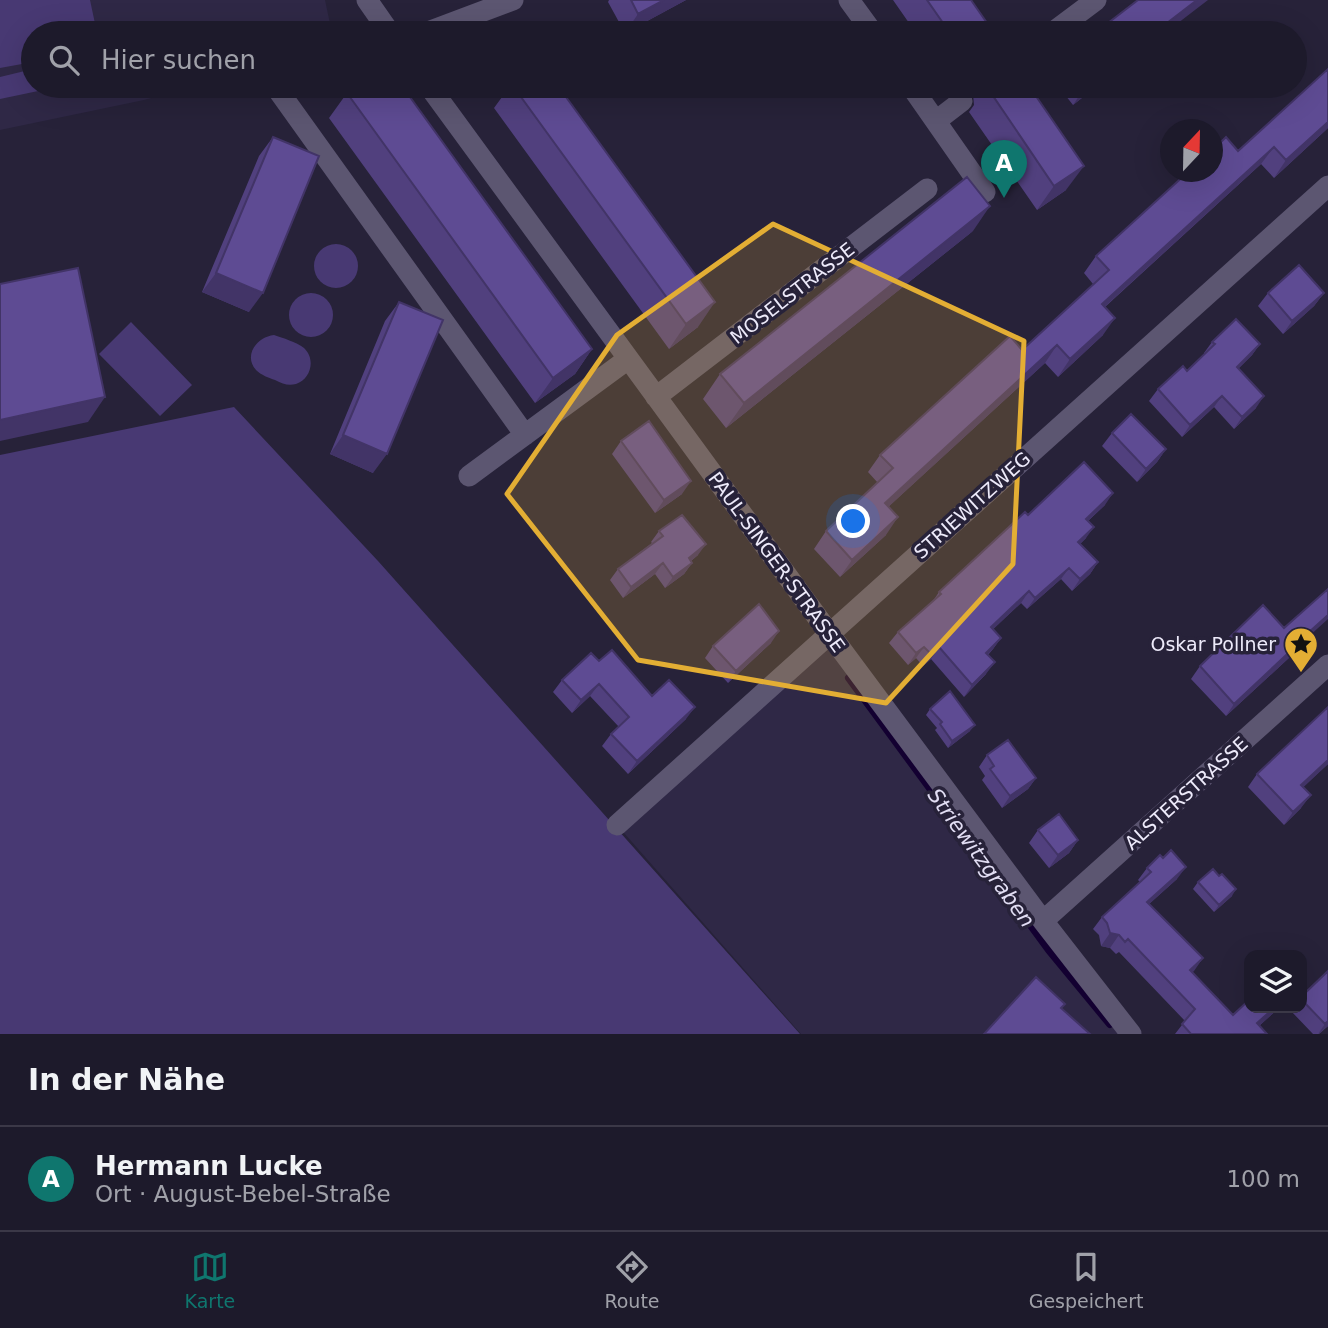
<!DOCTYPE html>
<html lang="de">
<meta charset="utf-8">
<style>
:root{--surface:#1d1a2b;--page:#252333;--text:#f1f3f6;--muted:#a0a1a9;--line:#3b3847;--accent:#0f766e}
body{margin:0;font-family:"DejaVu Sans",sans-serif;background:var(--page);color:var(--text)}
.controls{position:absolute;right:21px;bottom:21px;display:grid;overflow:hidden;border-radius:14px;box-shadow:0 7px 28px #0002}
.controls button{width:63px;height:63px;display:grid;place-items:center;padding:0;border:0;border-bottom:2px solid var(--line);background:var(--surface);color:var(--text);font:35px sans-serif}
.compass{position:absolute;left:1160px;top:119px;width:63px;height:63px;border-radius:50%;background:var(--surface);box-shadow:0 7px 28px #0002;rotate:22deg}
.you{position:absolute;left:854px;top:522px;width:24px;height:24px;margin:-18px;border:5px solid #fff;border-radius:50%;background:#1a73e8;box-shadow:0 0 0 10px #1a73e833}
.badge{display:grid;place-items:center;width:46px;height:46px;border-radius:50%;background:var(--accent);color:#fff;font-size:23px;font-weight:700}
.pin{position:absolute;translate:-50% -58px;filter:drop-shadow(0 2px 4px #0008)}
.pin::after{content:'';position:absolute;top:37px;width:24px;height:21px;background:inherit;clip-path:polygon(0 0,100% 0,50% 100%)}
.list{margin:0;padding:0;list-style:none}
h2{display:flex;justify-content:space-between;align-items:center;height:91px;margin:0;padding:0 28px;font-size:30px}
h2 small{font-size:23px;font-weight:400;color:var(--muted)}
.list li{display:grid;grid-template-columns:46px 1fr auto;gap:21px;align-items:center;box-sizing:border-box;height:105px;padding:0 28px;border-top:2px solid var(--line)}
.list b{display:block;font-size:26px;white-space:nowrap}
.list p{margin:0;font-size:23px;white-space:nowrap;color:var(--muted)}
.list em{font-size:23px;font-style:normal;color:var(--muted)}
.icon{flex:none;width:38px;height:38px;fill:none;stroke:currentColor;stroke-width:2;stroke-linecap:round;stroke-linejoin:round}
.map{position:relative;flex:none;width:1328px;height:1034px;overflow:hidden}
.search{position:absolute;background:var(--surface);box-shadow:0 7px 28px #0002;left:21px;right:21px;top:21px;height:77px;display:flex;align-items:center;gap:18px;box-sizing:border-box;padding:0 24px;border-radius:38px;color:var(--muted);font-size:26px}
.sheet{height:196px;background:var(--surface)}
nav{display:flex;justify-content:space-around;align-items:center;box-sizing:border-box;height:98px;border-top:2px solid var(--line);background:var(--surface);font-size:19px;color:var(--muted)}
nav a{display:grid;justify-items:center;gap:4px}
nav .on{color:var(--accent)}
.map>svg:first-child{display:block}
.built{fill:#2f2846}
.green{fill:#483973}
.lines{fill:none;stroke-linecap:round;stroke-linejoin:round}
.stream{stroke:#130031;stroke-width:8}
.minor{stroke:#5c5671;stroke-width:21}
.wall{fill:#51407e}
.shaded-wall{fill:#423467}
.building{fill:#5e4b93;stroke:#423467;stroke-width:2}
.marked{fill:#e3ae34;fill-opacity:0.2;stroke:#e3ae34;stroke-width:5;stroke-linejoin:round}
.labels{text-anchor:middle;stroke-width:7;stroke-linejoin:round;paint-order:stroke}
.street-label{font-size:19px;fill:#edeafa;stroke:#272239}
.poi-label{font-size:19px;fill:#edeafa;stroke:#272239;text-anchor:end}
.water-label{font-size:21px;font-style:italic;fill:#e2def4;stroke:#272239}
</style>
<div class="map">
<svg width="1328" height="1034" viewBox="0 0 1328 1034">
<rect width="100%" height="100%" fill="#272239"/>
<!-- built -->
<path class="built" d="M0,0H325L332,33H33V86H195L144,100L0,130Z
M829,633L1127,1034H801L617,825Z"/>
<!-- green -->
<path class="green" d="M0,0H90L97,33H33V62L0,68Z
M33,69V86H62L0,99V77Z
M314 266a22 22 0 1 1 44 0a22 22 0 1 1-44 0Z
M289 315a22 22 0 1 1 44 0a22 22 0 1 1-44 0Z
M131,322L192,385L160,416L99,354Z
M274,335C283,338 296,342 304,348C316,359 311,379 296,384C288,386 283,384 275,380C269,378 261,375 256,370C243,355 257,337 274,335Z
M234,407L378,561L800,1034H0V455Z"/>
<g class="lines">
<!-- stream -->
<path class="stream" d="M849,678L1049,950L1110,1024"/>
<!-- minor -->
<path class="minor" d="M367,0L390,33
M849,0L873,33
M425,33L513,0
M1052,33L1096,0
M275,86L525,435
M429,86L829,633L1043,921L1131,1034
M911,86L985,192
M936,121L962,101
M656,397L927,189
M469,476L628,359
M617,825L1328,186
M1043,921L1328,665"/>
</g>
<!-- wall -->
<path class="wall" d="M609,0H686L625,33L608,2Z
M893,0H971L994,33H916Z
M510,86H558L698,327L669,349L494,108Z
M952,86H1029L1066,190L1037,210L969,112L974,105L973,94L966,89L955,90Z
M1058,86H1097L1073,105Z
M347,93L592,349L575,374L535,403L329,118Z
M1328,128L1274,178L1261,164L1105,307L1103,335L1058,377L1045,363L888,507L886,535L840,577L814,549L826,531L878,483L868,472L880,455L1022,350L1093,284L1084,273L1096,256L1238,151Z
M273,137L249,312L202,292L259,156Z
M973,231L726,428L703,399L720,374Z
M1268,293H1324L1314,306L1283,334L1258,306Z
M399,302L373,473L330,454L385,321Z
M1212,342L1260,344L1252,355L1238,369L1256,408L1234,429L1214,407L1182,437L1149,401L1158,389L1187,371L1205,354L1204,353Z
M1112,433L1166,449L1157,462L1137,482L1102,446Z
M621,441L682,494L655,513L612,454Z
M1105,505L1088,521L1086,538L1080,544L1098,562L1090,574L1072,591L1061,579L1027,609L1021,603L993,629L1001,638L993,649L988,655L986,674L964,697L931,659L923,666L916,658L908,665L889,643L898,632L933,601L939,592L1028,515Z
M659,531L698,555L691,561L692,563L684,574L665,588L655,574L623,598L610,580L618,569L652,543L651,542Z
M771,643L728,683L705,658L713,646Z
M1296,648L1291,656L1226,716L1191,679L1200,666Z
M599,661L686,719L628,774L602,746L611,734L619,727L590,696L572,713L553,692L562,680Z
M1328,707V764L1303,787L1301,808L1284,825L1248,787L1257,774Z
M930,709L970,731L948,748L935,730L937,728L926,715Z
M987,755L1036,778L1028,789L1002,808L982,780L985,776L979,767Z
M1038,830L1078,840L1069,853L1049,868L1029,843Z
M1147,868L1177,879L1149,904L1203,958L1192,972L1233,1015L1249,1008H1279L1259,1026L1267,1034H1175L1185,1021L1119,952L1116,954L1110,948L1101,946L1099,935L1093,929L1102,917L1140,882L1138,880Z
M1198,882L1232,896L1214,912L1193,889Z
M1302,996L1328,1026L1319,1034H1313L1291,1011L1293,1008H1302Z"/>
<!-- shaded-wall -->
<path class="shaded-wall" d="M664,0H686L625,33L638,14Z
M1197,0H1208L1165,33H1154Z
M958,86H968L966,89L955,90Z
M1086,86H1097L1073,105Z
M1328,122V128L1274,178L1286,160Z
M1274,147L1261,164L1089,321L1102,304Z
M1084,166L1066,190L1037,210L1054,186Z
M990,206L973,231L726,428L744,403Z
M216,273L263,293L249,312L202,292Z
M1324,293L1314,306L1283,334L1292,321Z
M715,302L698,327L669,349L686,324Z
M1115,318L1103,335L1058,377L1070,359Z
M1260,344L1252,355L1228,378L1237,367Z
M1057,345L1045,363L873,521L885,503Z
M592,349L575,374L535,403L553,378Z
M1222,396L1214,407L1182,437L1190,425Z
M1264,396L1256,408L1234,429L1242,417Z
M105,397L88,422L0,441V420Z
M343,435L387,454L373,473L330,454Z
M1166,449L1157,462L1137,482L1146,469Z
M691,481L682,494L655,513L664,500Z
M1113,493L1105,505L1078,530L1086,519Z
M898,517L886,535L840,577L852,560Z
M1094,527L1086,538L1070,553L1078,542Z
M706,544L698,555L681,569L689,558Z
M1098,562L1090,574L1072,591L1080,579Z
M663,563L655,574L623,598L631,587Z
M692,563L684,574L665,588L673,577Z
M1069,568L1061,579L1027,609L1035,598Z
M1029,591L1021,603L983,639L991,627Z
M1328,615V619L1296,648L1291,656L1226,716L1234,704L1298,642Z
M779,631L771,643L728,683L736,671Z
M1001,638L993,649L978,664L986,653Z
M924,647L916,658L908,665L916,653Z
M939,647L931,659L923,666L931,654Z
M995,662L986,674L964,697L972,685Z
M599,684L590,696L572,713L581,700Z
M695,707L686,719L628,774L637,761Z
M975,725L970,731L948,748L952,741Z
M1328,760V764L1292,798L1301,785Z
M1036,778L1028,789L1002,808L1010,796Z
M1311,795L1301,808L1284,825L1293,812Z
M1078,840L1069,853L1049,868L1058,855Z
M1186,867L1177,879L1138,914L1147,902Z
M1236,889L1232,896L1214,912L1219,905Z
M1110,933L1119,935L1110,948L1101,946Z
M1203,958L1194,971L1181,983L1190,970Z
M1274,1008H1279L1250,1034L1257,1023Z
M1328,1021V1026L1318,1034L1325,1024Z"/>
<!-- building -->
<path class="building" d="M631,0H664L638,14Z
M927,0H971L994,33H950Z
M1138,0H1197L1154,33H1095Z
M1328,69V122L1286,160L1274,147L1102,304L1115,318L1070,359L1057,345L885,503L898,517L852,560L826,531L893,468L880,455L1010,336L1022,350L1109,270L1096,256L1188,172H1213V150L1226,137L1238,151Z
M356,86H402L592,349L553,378L347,93Z
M513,86H558L715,302L686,324Z
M988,86H1029L1084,166L1054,186L987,87Z
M273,137L319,156L263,293L216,273Z
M967,177L990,206L744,403L720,374Z
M1299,265L1324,293L1292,321L1268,293Z
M78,268L105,397L0,420V284Z
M399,302L443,320L387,454L343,435Z
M1236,319L1260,344L1237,367L1264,396L1242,417L1222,396L1190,425L1158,389L1183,366L1187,371L1215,344L1212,342Z
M1131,414L1166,449L1146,469L1112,433Z
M649,421L691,481L664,500L621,441Z
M1084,462L1113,493L1086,519L1094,527L1078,542L1098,562L1080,579L1069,568L1035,598L1029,591L991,627L1001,638L986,653L995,662L972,685L939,647L931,654L924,647L916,653L898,632L941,594L939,592L1025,512L1028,515Z
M682,515L706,544L689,558L692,563L673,577L663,563L631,587L618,569L663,536L659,531Z
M1328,589V615L1298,642L1299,643L1234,704L1200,666L1263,605L1284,628Z
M759,604L779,631L736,671L713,646Z
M612,650L652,696L669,680L695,707L637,761L611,734L629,717L599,684L581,700L562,680L591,653L599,661Z
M950,691L975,725L952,741L940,724L942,722L930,709Z
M1328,707V760L1301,785L1311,795L1293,812L1257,774Z
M1008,740L1036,778L1010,796L990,769L994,766L987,755Z
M1059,814L1078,840L1058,855L1038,830Z
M1171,850L1186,867L1147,902L1203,958L1190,970L1233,1015L1249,1000V1008H1274L1257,1023L1267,1034H1191L1182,1024L1195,1009L1128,939L1125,942L1119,935L1110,933L1107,923L1102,917L1151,872L1147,868L1160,855L1163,858Z
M1213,869L1219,876L1222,874L1236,889L1219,905L1198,882Z
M1328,971V1021L1325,1024L1302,1000V996Z
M1036,977L1065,1004L1061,1008L1090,1034H984Z"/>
<!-- marked area -->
<path class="marked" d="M773,224L1024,341L1013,564L886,703L638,660L507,494L617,335Z"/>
<!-- icons -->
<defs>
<g id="sight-pin" transform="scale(1.75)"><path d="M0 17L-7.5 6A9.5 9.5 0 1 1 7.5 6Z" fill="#e3ae34" stroke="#272239"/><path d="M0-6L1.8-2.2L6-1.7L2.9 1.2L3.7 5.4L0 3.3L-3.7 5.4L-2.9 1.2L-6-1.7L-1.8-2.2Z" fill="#111"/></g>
</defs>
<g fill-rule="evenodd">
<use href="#sight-pin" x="1301" y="644"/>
</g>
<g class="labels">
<!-- street labels -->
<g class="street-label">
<text transform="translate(792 293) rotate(-38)" y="7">MOSELSTRASSE</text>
<text transform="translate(972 505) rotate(-42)" y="7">STRIEWITZWEG</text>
<text transform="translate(777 562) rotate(54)" y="7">PAUL-SINGER-STRASSE</text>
<text transform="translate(1186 793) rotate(-42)" y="7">ALSTERSTRASSE</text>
</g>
<!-- poi labels -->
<g class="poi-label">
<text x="1276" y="651">Oskar Pollner</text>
</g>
<!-- water labels -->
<g class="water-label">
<text transform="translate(981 858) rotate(54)" y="7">Striewitzgraben</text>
</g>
</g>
</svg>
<div class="controls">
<button><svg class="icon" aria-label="layers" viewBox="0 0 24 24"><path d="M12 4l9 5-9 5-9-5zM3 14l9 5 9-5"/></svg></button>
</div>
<svg class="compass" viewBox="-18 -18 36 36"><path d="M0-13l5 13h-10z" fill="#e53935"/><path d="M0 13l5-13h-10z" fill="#a0a1a9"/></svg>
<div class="you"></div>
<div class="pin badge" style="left:1004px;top:198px">A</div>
<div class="search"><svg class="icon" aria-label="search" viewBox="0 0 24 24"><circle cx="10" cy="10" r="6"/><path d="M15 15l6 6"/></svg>Hier suchen</div>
</div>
<section class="sheet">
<h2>In der Nähe<small></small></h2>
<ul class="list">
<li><span class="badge">A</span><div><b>Hermann Lucke</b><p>Ort · August-Bebel-Straße</p></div><em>100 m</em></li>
</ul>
</section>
<nav>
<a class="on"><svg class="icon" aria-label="map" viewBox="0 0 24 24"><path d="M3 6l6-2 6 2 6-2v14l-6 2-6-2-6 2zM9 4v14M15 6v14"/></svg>Karte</a>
<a><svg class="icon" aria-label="directions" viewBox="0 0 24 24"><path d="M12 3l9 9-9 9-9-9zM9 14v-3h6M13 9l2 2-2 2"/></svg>Route</a>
<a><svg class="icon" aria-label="saved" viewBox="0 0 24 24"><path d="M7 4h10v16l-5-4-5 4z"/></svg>Gespeichert</a>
</nav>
